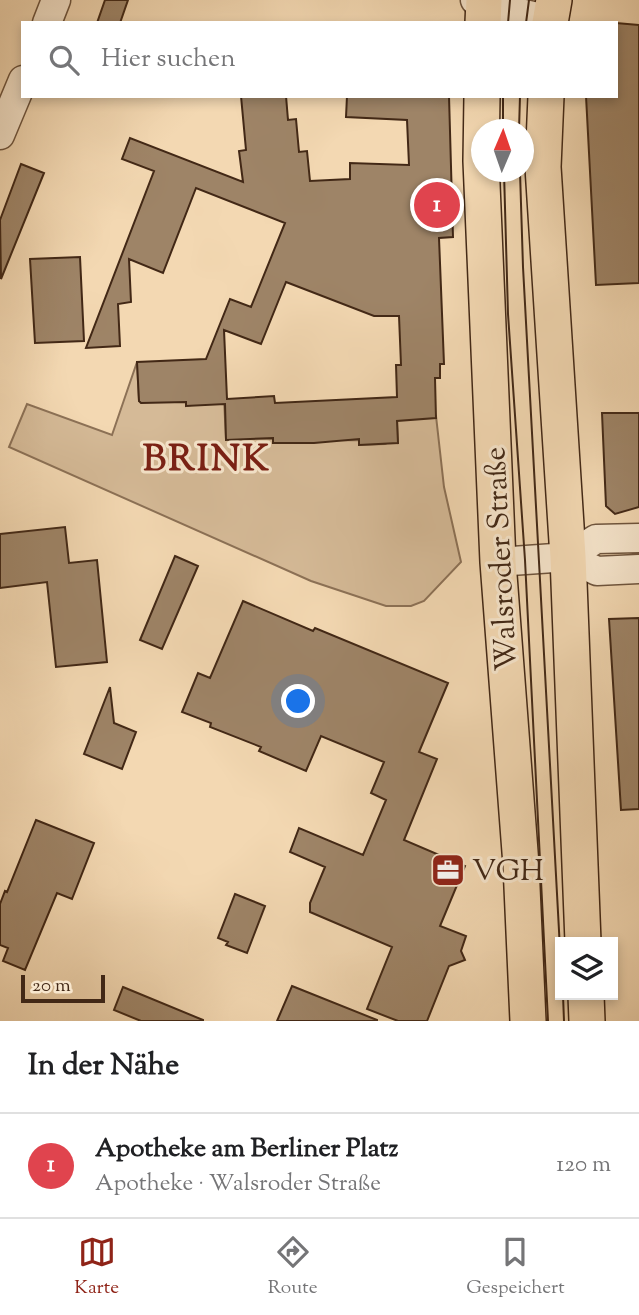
<!DOCTYPE html>
<html lang="de">
<meta charset="utf-8">
<style>
:root{--surface:#fff;--page:#f6f6f6;--text:#202124;--muted:#757577;--line:#e0e0e0;--accent:#8f2418}
body{margin:0;font-family:"Sorts Mill Goudy",serif;background:var(--page);color:var(--text)}
.controls{position:absolute;right:21px;bottom:21px;display:grid;overflow:hidden;border-radius:0px;box-shadow:0 4px 10px #0003}
.controls button{width:63px;height:63px;display:grid;place-items:center;padding:0;border:0;border-bottom:2px solid var(--line);background:var(--surface);color:var(--text);font:35px sans-serif}
.compass{position:absolute;left:471px;top:119px;width:63px;height:63px;border-radius:50%;background:var(--surface);box-shadow:0 4px 10px #0003;rotate:2deg}
.scale{position:absolute;left:21px;bottom:18px;width:84px;box-sizing:border-box;padding-left:7px;border:4px solid #422816;border-top:0;font-size:19px;line-height:24px;white-space:nowrap;color:#422816;-webkit-text-stroke:5px #f7e6cd;paint-order:stroke}
.you{position:absolute;left:299px;top:702px;width:24px;height:24px;margin:-18px;border:5px solid #fff;border-radius:50%;background:#1a73e8;box-shadow:0 0 0 10px #1a73e833}
.badge{display:grid;place-items:center;width:46px;height:46px;border-radius:50%;background:var(--accent);color:#fff;font-size:23px;font-weight:700}
.pin{position:absolute;translate:-50% -50%;border:4px solid #fff;box-shadow:0 2px 7px #0006}
.list{margin:0;padding:0;list-style:none}
h2{display:flex;justify-content:space-between;align-items:center;height:91px;margin:0;padding:0 28px;font-size:30px}
h2 small{font-size:23px;font-weight:400;color:var(--muted)}
.list li{display:grid;grid-template-columns:46px 1fr auto;gap:21px;align-items:center;box-sizing:border-box;height:105px;padding:0 28px;border-top:2px solid var(--line)}
.list b{display:block;font-size:26px;white-space:nowrap}
.list p{margin:0;font-size:23px;white-space:nowrap;color:var(--muted)}
.list em{font-size:23px;font-style:normal;color:var(--muted)}
.icon{flex:none;width:38px;height:38px;fill:none;stroke:currentColor;stroke-width:2;stroke-linecap:round;stroke-linejoin:round}
.map{position:relative;flex:none;width:639px;height:1021px;overflow:hidden}
.search{position:absolute;background:var(--surface);box-shadow:0 4px 10px #0003;left:21px;right:21px;top:21px;height:77px;display:flex;align-items:center;gap:18px;box-sizing:border-box;padding:0 24px;border-radius:0px;color:var(--muted);font-size:26px}
.sheet{height:196px;background:var(--surface)}
nav{display:flex;justify-content:space-around;align-items:center;box-sizing:border-box;height:98px;border-top:2px solid var(--line);background:var(--surface);font-size:19px;color:var(--muted)}
nav a{display:grid;justify-items:center;gap:4px}
nav .on{color:var(--accent)}
.map>svg:first-child{display:block}
.green{fill:#d5ba97;stroke:#8c7156;stroke-width:2}
.building{fill:#9e8467;stroke:#422816;stroke-width:2;fill-rule:evenodd}
.lines{fill:none;stroke-linecap:round;stroke-linejoin:round}
.minor-casing{stroke:#6e543d;stroke-width:31}
.major-casing{stroke:#422816;stroke-width:38}
.minor{stroke:#f7e6cd;stroke-width:28}
.major{stroke:#f3d8b2;stroke-width:35}
.tram{stroke:#422816;stroke-width:2}
.labels{text-anchor:middle;stroke-width:6;stroke-linejoin:round;paint-order:stroke}
.street-label{font-size:30px;fill:#422816;stroke:#f7e6cd}
.poi-label{font-size:30px;fill:#422816;stroke:#f7e6cd;text-anchor:start}
.district-label{font-size:37px;font-weight:bold;letter-spacing:2px;fill:#7a1f14;stroke:#f7e6cd}
</style>
<div class="map">
<svg width="639" height="1021" viewBox="0 0 639 1021">
<rect width="100%" height="100%" fill="#f3d8b2"/>
<filter id="stains"><feTurbulence type="fractalNoise" baseFrequency=".00286" numOctaves="4"/><feColorMatrix values="0 0 0 0 .2 0 0 0 0 .09 0 0 0 0 .02 0 0 0 .5 -.17"/></filter>
<radialGradient id="worn" r=".72"><stop offset=".6" stop-color="#630" stop-opacity="0"/><stop offset="1" stop-color="#630" stop-opacity=".3"/></radialGradient>
<!-- green -->
<path class="green" d="M137,362L139,401L186,399V406L224,399L226,439C271,437 315,441 359,440V445L385,444L397,438L398,444L397,418L436,416L444,487L461,562L424,601L411,606H386L311,581L9,447L27,404L112,435Z"/>
<!-- building -->
<path class="building" d="M105,0H128L120,23H97Z
M616,23L639,25V283L596,285L586,96H616Z
M241,96H286L288,120L296,119L299,152L307,151L310,181L350,179V163L409,165L407,120L346,117L347,96H449L453,237L439,238L444,364H440V378H435L436,418L397,421L398,443L359,445V439L314,443H273V438L226,440L225,404L186,406V402L141,403L139,401L137,362L206,359L230,299L251,307L285,223L196,188L163,273L129,259L131,302L118,304L120,346L86,348L154,171L122,159L130,138L243,182L239,151L246,150ZM286,282L374,316H399L401,365H396L397,397L275,403L274,396L227,399L224,330L261,344Z
M21,164L44,173L1,279L0,220Z
M80,257L84,341L35,343L30,259Z
M602,413H639V507L615,514L606,506Z
M65,527L69,563L97,560L107,662L56,667L47,582L0,588V534Z
M175,556L198,566L162,649L140,640Z
M243,601L313,631L315,628L448,683L419,752L437,759L404,840L465,866L440,926L466,936L461,951L465,960L449,966L427,1021H398L367,1009L392,947L310,912V903L325,867L290,852L299,828L363,855L386,800L371,793L384,762L321,736L306,771L259,751L261,747L210,727L211,723L182,712L198,673L210,678Z
M639,618V809L621,810L609,619Z
M110,687L114,723L136,732L122,769L84,754Z
M36,820L94,843L72,899L57,893L25,970L3,961L8,948L0,945V904L5,891L7,892Z
M235,894L265,906L247,953L226,945L228,942L218,938Z
M292,986L377,1020V1021H277Z
M123,987L203,1020V1021H141L114,1010Z"/>
<g class="lines">
<!-- minor casing -->
<g class="minor-casing">
<path id="minor" d="M475,0L484,5L551,20
M47,23L56,0
M0,135L23,80
M568,557L597,571L639,569
M498,562L568,557L596,539L639,538"/>
</g>
<!-- major casing -->
<g class="major-casing">
<path id="major" d="M483,23L484,0
M550,23L554,0
M482,96L481,161L498,562L521,865L528,1021
M546,96L543,167L568,557L583,942
M586,995L587,1021"/>
</g>
<!-- minor -->
<use href="#minor" class="minor"/>
<!-- major -->
<use href="#major" class="major"/>
<!-- tram -->
<path class="tram" d="M508,23L510,0
M526,23L529,0
M503,96V130
M519,130L520,96
M504,172L508,314L525,560L548,1021
M520,172L523,267L560,949
M563,995L564,1021"/>
</g>
<!-- icons -->
<defs>
<g id="office-square" transform="scale(1.75)"><rect x="-9" y="-9" width="18" height="18" rx="4" fill="#8f2418" stroke="#f7e6cd"/><path d="M-6-3h4V-5.5h4V-3h4V5H-6ZM-1-4.5V-3h2v-1.5ZM-6 0V1H6V0Z" fill="#fff"/></g>
</defs>
<g fill-rule="evenodd">
<use href="#office-square" x="448" y="870"/>
</g>
<g class="labels">
<!-- street labels -->
<g class="street-label">
<text transform="translate(500 559) rotate(-93)" y="10">Walsroder Straße</text>
</g>
<!-- poi labels -->
<g class="poi-label">
<text x="472" y="880">VGH</text>
</g>
<!-- district labels -->
<g class="district-label">
<text x="207" y="470">BRINK</text>
</g>
</g>
<rect width="100%" height="100%" filter="url(#stains)"/>
<rect width="100%" height="100%" fill="url(#worn)"/>
</svg>
<div class="controls">
<button><svg class="icon" aria-label="layers" viewBox="0 0 24 24"><path d="M12 4l9 5-9 5-9-5zM3 14l9 5 9-5"/></svg></button>
</div>
<svg class="compass" viewBox="-18 -18 36 36"><path d="M0-13l5 13h-10z" fill="#e53935"/><path d="M0 13l5-13h-10z" fill="#757577"/></svg>
<div class="scale">20 m</div>
<div class="you"></div>
<div class="pin badge" style="left:437px;top:205px;background:#e0444e">1</div>
<div class="search"><svg class="icon" aria-label="search" viewBox="0 0 24 24"><circle cx="10" cy="10" r="6"/><path d="M15 15l6 6"/></svg>Hier suchen</div>
</div>
<section class="sheet">
<h2>In der Nähe<small></small></h2>
<ul class="list">
<li><span class="badge" style="background:#e0444e">1</span><div><b>Apotheke am Berliner Platz</b><p>Apotheke · Walsroder Straße</p></div><em>120 m</em></li>
</ul>
</section>
<nav>
<a class="on"><svg class="icon" aria-label="map" viewBox="0 0 24 24"><path d="M3 6l6-2 6 2 6-2v14l-6 2-6-2-6 2zM9 4v14M15 6v14"/></svg>Karte</a>
<a><svg class="icon" aria-label="directions" viewBox="0 0 24 24"><path d="M12 3l9 9-9 9-9-9zM9 14v-3h6M13 9l2 2-2 2"/></svg>Route</a>
<a><svg class="icon" aria-label="saved" viewBox="0 0 24 24"><path d="M7 4h10v16l-5-4-5 4z"/></svg>Gespeichert</a>
</nav>
